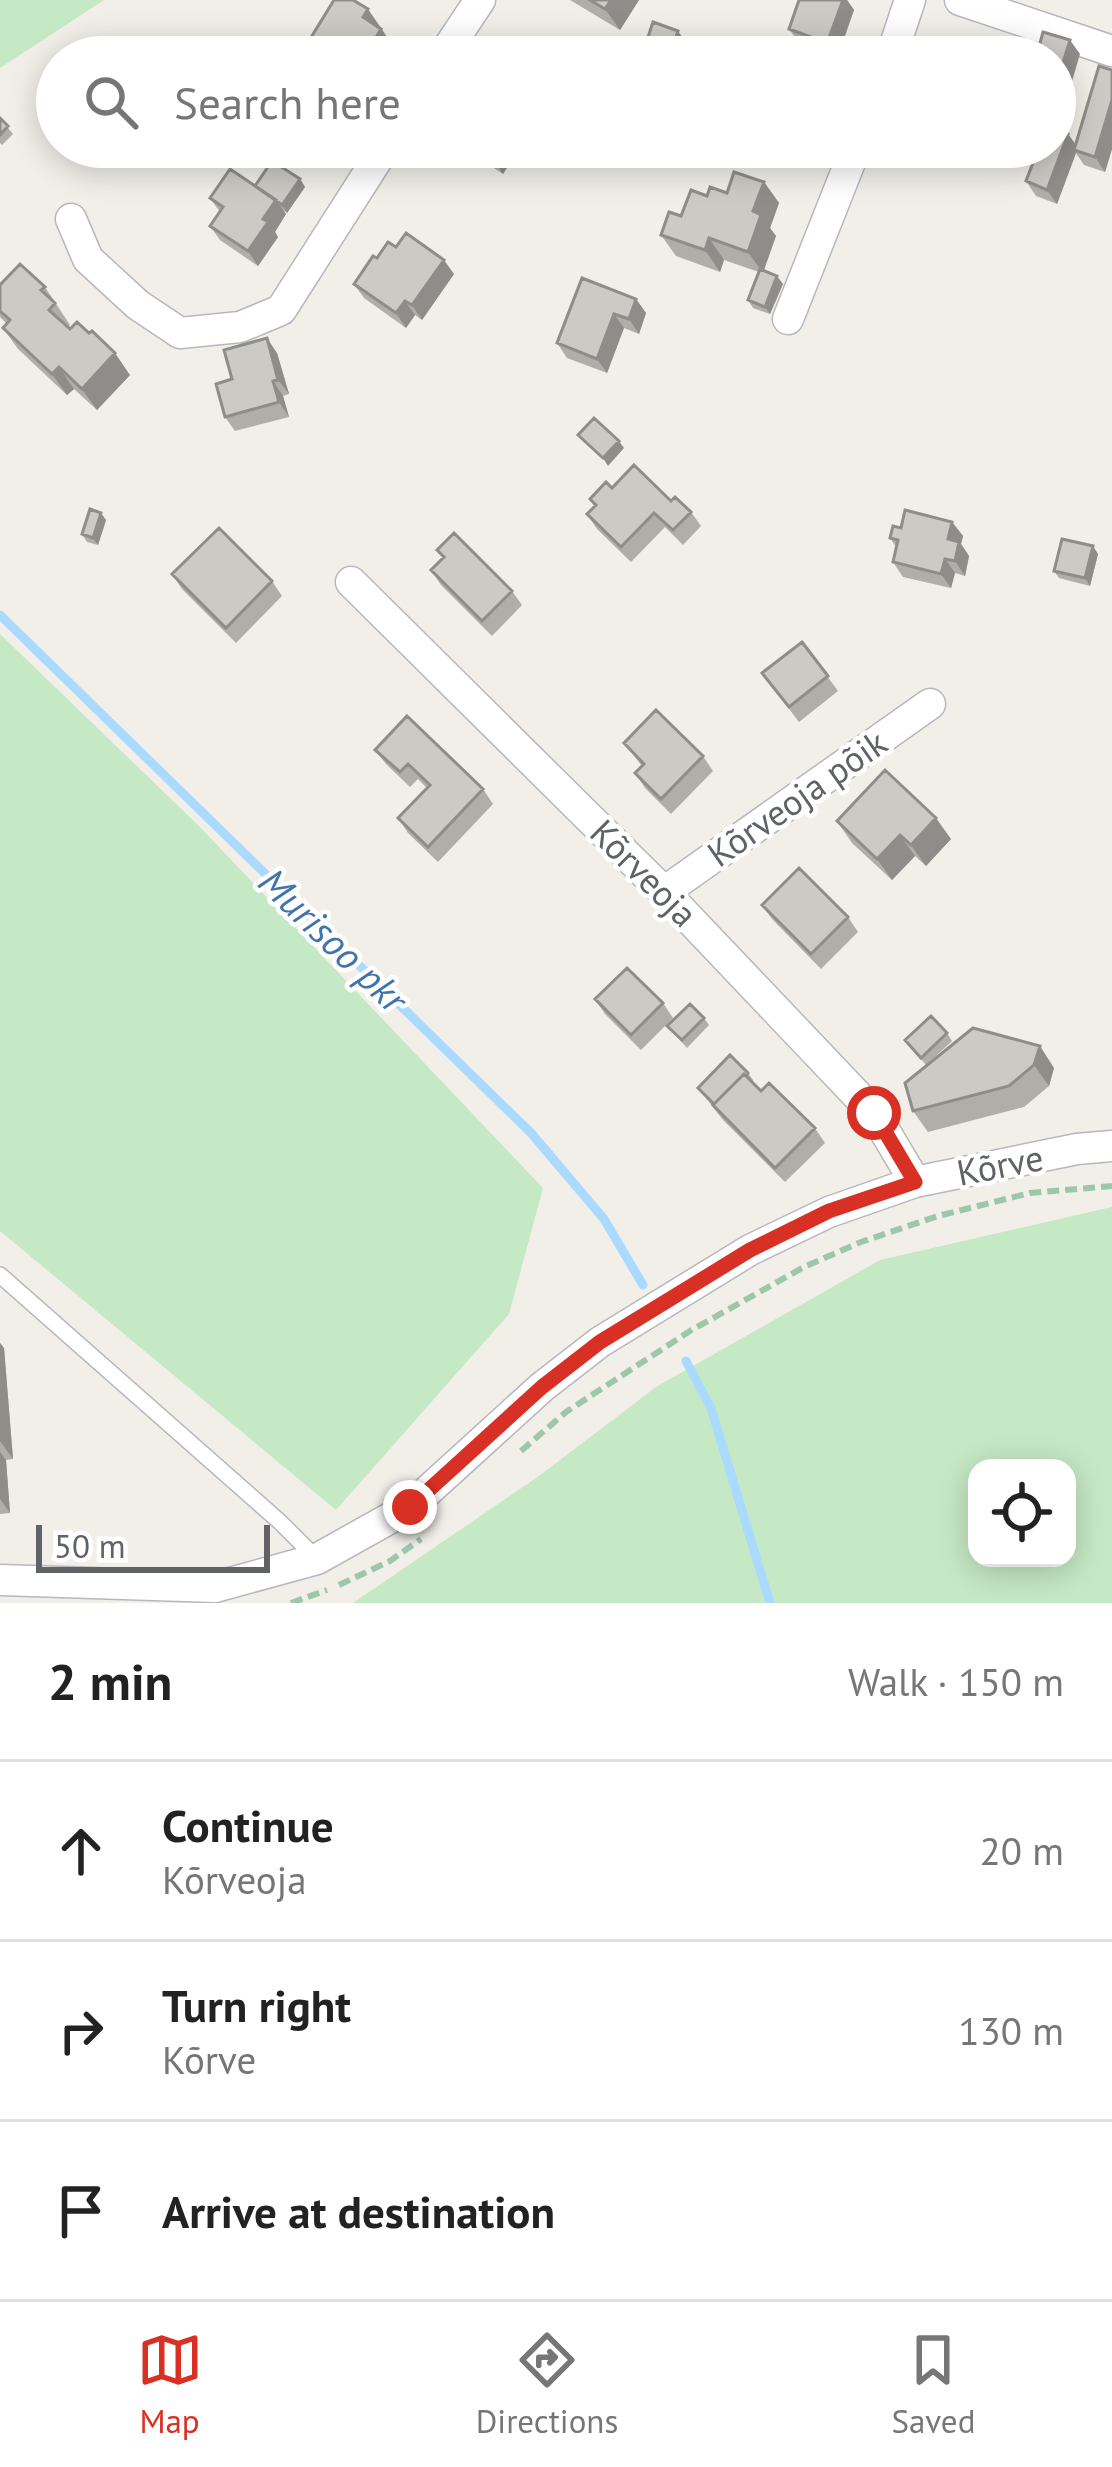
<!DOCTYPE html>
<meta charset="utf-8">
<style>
:root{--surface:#fff;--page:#f2f2f2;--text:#222;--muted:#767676;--line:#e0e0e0;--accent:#d93025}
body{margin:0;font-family:"PT Sans",sans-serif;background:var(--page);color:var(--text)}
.controls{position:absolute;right:36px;bottom:36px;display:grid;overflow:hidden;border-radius:24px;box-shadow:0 6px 30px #0003}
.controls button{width:108px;height:108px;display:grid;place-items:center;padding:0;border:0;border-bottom:3px solid var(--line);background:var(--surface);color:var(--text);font:60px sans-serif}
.scale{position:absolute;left:36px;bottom:30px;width:234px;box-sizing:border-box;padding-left:12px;border:6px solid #5f6368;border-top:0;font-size:33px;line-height:42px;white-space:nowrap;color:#5f6368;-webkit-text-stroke:9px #fff;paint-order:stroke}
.stop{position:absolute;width:36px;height:36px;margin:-27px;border:9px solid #d93025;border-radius:50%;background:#fff}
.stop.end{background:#d93025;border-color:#fff;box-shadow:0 3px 12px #0008}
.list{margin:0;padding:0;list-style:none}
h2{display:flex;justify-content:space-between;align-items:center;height:156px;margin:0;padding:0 48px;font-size:51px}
h2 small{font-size:39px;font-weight:400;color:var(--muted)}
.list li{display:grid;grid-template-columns:78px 1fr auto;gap:36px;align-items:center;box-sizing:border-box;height:180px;padding:0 48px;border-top:3px solid var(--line)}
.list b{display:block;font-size:45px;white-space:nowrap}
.list p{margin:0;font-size:39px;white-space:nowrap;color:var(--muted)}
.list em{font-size:39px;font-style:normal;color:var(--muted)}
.icon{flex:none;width:66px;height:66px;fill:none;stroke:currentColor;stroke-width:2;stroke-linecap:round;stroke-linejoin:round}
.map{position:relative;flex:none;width:1112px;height:1603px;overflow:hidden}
.search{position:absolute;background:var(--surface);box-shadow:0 6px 30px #0003;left:36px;right:36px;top:36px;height:132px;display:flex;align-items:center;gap:30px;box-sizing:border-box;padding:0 42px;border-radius:66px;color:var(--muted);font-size:45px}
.sheet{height:696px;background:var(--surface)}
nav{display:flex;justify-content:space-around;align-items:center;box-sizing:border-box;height:168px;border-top:3px solid var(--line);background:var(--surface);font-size:33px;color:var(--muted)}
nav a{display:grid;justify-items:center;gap:6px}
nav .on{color:var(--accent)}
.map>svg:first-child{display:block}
.green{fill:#c5e8c5;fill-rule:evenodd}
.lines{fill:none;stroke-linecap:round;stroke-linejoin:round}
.stream{stroke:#aadaff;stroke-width:9}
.service-casing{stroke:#b5b8bc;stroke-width:18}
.minor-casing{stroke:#b5b8bc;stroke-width:33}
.path{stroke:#9cc7a9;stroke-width:6;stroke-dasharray:12 6;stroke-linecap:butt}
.service{stroke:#fff;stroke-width:15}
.minor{stroke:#fff;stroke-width:30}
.wall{fill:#afaea9}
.shaded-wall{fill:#8f8d8a}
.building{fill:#cccac5;stroke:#8f8d8a;stroke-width:3}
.route{stroke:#d93025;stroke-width:15}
.labels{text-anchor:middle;stroke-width:9;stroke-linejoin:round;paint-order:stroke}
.street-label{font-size:36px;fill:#5f6368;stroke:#fff}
.water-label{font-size:39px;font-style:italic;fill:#4174aa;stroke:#fff}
</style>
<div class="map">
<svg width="1112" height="1603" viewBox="0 0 1112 1603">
<rect width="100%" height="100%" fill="#f1efe8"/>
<!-- green -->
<path class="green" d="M0,0H104L0,68Z
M0,634L199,826L543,1188L509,1314L336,1510L0,1231Z
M1112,1207V1603H353L539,1476L656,1387L880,1260ZM1067,1468V1558H977V1468Z"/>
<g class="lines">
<!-- stream -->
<path class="stream" d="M0,615L531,1133L604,1219L643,1285
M686,1361L711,1408L770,1603"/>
<!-- service casing -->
<g class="service-casing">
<path id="service" d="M0,1275L280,1522L317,1559"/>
</g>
<!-- minor casing -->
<g class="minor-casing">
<path id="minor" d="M960,0L1112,51
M442,57L480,0
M891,57L910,0
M71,219L88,259L138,305L180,333L240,327L281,310L385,147
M788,319L856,147
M351,582L664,892L874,1113L915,1182
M664,892L930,704
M0,1580L215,1587L317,1559L410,1507L542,1387L600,1342L750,1250L829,1212L915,1182L1077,1149L1112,1146"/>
</g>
<!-- path -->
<path class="path" d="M521,1451L566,1412L690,1331L804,1267L861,1242L938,1216L1030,1193L1112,1186
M339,1585L390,1561L421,1539
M291,1603L327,1590"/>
<!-- service -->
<use href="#service" class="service"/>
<!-- minor -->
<use href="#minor" class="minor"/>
</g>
<!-- wall -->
<path class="wall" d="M570,0H639L620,30Z
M799,0H847L854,10L838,57L799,43L789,29Z
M683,38L677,57L651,51L646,43Z
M1112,70V149L1105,172L1084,165L1076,153L1057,204L1036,196L1026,181L1068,134L1076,145Z
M0,118L13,134L2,145L0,143Z
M112,147H138L130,159Z
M462,147H520L503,174Z
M300,179L305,187L287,213L283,210L286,214L275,232L278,237L258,266L220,240L210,226L220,212L210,198Z
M764,182L779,203L770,228L776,236L763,271L783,284L770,314L753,308L748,300L759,272L724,260L720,272L676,256L661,235L681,216L707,196L727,193Z
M377,258L454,274L422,320L415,315L406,328L364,298L354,284Z
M0,285L45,287L70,325L68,327L130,375L97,410L74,389L67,395L18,349L3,328L7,324L0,317Z
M636,299L646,313L639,334L624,328L607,373L567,358L557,343Z
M277,353L289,394L283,396L289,417L235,431L225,417L232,379Z
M612,488L671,501L691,512L701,526L683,545L665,527L631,562L597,529L587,514L594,506L590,499Z
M106,520L98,545L87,542L82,534Z
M952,522L963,536L961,544L969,556L965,576L955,573L951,588L903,577L893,562L896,547L890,538L901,528Z
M437,550L512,591L522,605L492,636L441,585L431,570L443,558Z
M1098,554L1090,586L1059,578L1054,571Z
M172,574L272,581L282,596L236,643L182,589Z
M802,642L838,691L799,722L762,673Z
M624,743L703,756L713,771L671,814L645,788L635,773L642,766Z
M375,750L483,789L493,804L438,862L408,833L398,818L427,788L418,779L410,787L386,764Z
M837,821L951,839L926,866L915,856L892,880L852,843Z
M762,905L848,917L858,932L821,969L772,919Z
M595,999L663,1003L673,1018L641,1050L605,1014Z
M704,1018L709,1025L687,1048L667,1026Z
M973,1028L1054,1068L1049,1086L1024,1107L928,1132L913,1111Z
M947,1033L952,1041L926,1065L905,1040Z
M748,1073L753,1080L752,1082L761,1091L815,1128L825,1143L785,1182L723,1120L698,1088Z
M0,1343L4,1348L13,1459L6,1460L10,1513L0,1514Z"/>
<!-- shaded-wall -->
<path class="shaded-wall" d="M611,0H639L620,30L605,9Z
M843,0H847L854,10L837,57L827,43Z
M368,9L396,50L392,57H364L363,17Z
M678,31L683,38L677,57H675L671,51Z
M1070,40L1080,54L1060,122L1055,115V89Z
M1112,100V149L1105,172L1095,157Z
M1068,134L1078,148L1074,150L1076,153L1057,204L1047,190Z
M121,147H138L130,159Z
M501,147H520L503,174L493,159Z
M300,179L305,187L287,213L282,205Z
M764,182L779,203L770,228L776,236L763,273L748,252L753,211Z
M276,200L286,214L275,232L278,237L258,266L248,251L263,219Z
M709,238L724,260L720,272L705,250Z
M444,260L454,274L422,320L412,305Z
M777,276L783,284L770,314L765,307Z
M636,299L646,313L639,334L629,319Z
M405,301L415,315L406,328L396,313Z
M614,314L624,328L607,373L597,359Z
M267,338L277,353L289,394L278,380Z
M115,353L130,375L97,410L82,389Z
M59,367L74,389L67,395L52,374Z
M273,381L283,396L289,417L279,402Z
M619,441L624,448L608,466L603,458Z
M101,513L106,520L98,545L93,538Z
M952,522L963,536L961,544L969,556L965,576L955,561L948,539Z
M1093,546L1098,554L1090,586L1085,578Z
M945,559L955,573L951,588L941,574Z
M936,818L951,839L926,866L911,845Z
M900,835L915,856L892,880L877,859Z
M1040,1046L1054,1068L1049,1086L1034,1065Z
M0,1343L4,1348L13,1459L0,1441Z
M0,1452L6,1460L10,1513L0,1499Z"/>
<!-- building -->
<path class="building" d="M334,0H353L368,9L363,17L381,29L364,57H299Z
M590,0H611L605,9Z
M799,0H843L827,43L789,29Z
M653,22L678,31L671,51L646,43Z
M1043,32L1070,40L1055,89V57H1042L1037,54Z
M966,45L1000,57H962Z
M1099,66L1112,70V100L1095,157L1074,150Z
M0,118L8,126L0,135Z
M1055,128L1068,134L1047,190L1026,181L1039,147H1055Z
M474,147H501L493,159Z
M272,161L300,179L282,205L255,186Z
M230,169L276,200L263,219L268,222L248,251L210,226L223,207L210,198Z
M734,172L764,182L753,211L761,215L748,252L709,238L705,250L661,235L669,212L681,216L691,190L707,196L710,187L727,193Z
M406,233L444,260L412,305L405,301L396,313L354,284L373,256L377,258L388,242L396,247Z
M20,264L45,287L41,290L55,303L49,310L70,329L77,322L89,333L92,331L115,353L82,389L59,367L52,374L3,328L10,320L0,311V285Z
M760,269L777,276L765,307L748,300Z
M582,278L636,299L629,319L614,314L597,359L557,343Z
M267,338L278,380L273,381L279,402L225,417L216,384L232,379L224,350Z
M594,418L619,441L603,458L578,435Z
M634,465L671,501L675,497L691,512L673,530L654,513L621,547L587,514L596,505L590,499L606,482L612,488Z
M90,509L101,513L93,538L82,534Z
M905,510L952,522L948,539L959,542L955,561L945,559L941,574L893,562L898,540L890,538L893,526L901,528Z
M219,528L272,581L226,628L172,574Z
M454,533L512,591L482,621L431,570L444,557L437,550Z
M1062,539L1093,546L1085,578L1054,571Z
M802,642L828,676L789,707L762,673Z
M656,710L703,756L661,799L635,773L644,764L624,743Z
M407,716L483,789L428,847L398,818L430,785L408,764L400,772L375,750Z
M885,770L936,818L911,845L900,835L877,859L837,821Z
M799,868L848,917L811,954L762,905Z
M627,968L663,1003L631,1035L595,999Z
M690,1004L704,1018L682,1040L667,1026Z
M931,1016L947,1033L921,1058L905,1040Z
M973,1028L1040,1046L1034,1065L1009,1086L913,1111L905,1083Z
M730,1055L748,1073L746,1076L744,1074L714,1104L698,1088Z
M744,1074L761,1091L769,1083L815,1128L775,1168L713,1105Z"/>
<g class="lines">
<!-- route -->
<path class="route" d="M410,1507L542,1387L600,1342L750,1250L829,1211L915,1182L874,1113"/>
</g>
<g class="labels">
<!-- street labels -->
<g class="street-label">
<text transform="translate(797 798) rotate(-35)" y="13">Kõrveoja põik</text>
<text transform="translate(644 873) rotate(45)" y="13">Kõrveoja</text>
<text transform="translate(1000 1165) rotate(-11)" y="13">Kõrve</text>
</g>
<!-- water labels -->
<g class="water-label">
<text transform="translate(333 940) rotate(44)" y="14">Murisoo pkr</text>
</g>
</g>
</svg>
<div class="controls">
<button><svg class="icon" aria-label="locate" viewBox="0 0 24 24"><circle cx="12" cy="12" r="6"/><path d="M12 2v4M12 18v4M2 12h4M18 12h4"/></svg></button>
</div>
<div class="scale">50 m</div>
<div class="stop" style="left:874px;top:1113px"></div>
<div class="stop end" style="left:410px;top:1507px"></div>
<div class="search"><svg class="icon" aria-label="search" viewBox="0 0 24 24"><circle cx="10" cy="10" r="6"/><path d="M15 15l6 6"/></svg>Search here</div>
</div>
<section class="sheet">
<h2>2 min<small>Walk · 150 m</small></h2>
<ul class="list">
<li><svg class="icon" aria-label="ahead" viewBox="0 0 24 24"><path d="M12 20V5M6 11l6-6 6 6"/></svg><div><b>Continue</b><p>Kõrveoja</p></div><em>20 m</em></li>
<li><svg class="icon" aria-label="right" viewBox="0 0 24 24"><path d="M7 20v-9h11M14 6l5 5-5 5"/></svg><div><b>Turn right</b><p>Kõrve</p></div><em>130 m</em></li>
<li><svg class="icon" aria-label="arrive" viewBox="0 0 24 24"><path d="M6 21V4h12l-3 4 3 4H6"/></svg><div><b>Arrive at destination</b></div></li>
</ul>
</section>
<nav>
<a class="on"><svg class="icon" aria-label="map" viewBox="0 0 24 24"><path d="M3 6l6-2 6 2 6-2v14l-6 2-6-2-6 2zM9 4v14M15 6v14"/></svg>Map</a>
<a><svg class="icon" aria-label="directions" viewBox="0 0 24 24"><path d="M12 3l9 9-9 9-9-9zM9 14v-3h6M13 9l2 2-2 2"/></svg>Directions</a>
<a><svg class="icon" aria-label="saved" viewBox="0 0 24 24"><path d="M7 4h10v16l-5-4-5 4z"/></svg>Saved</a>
</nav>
